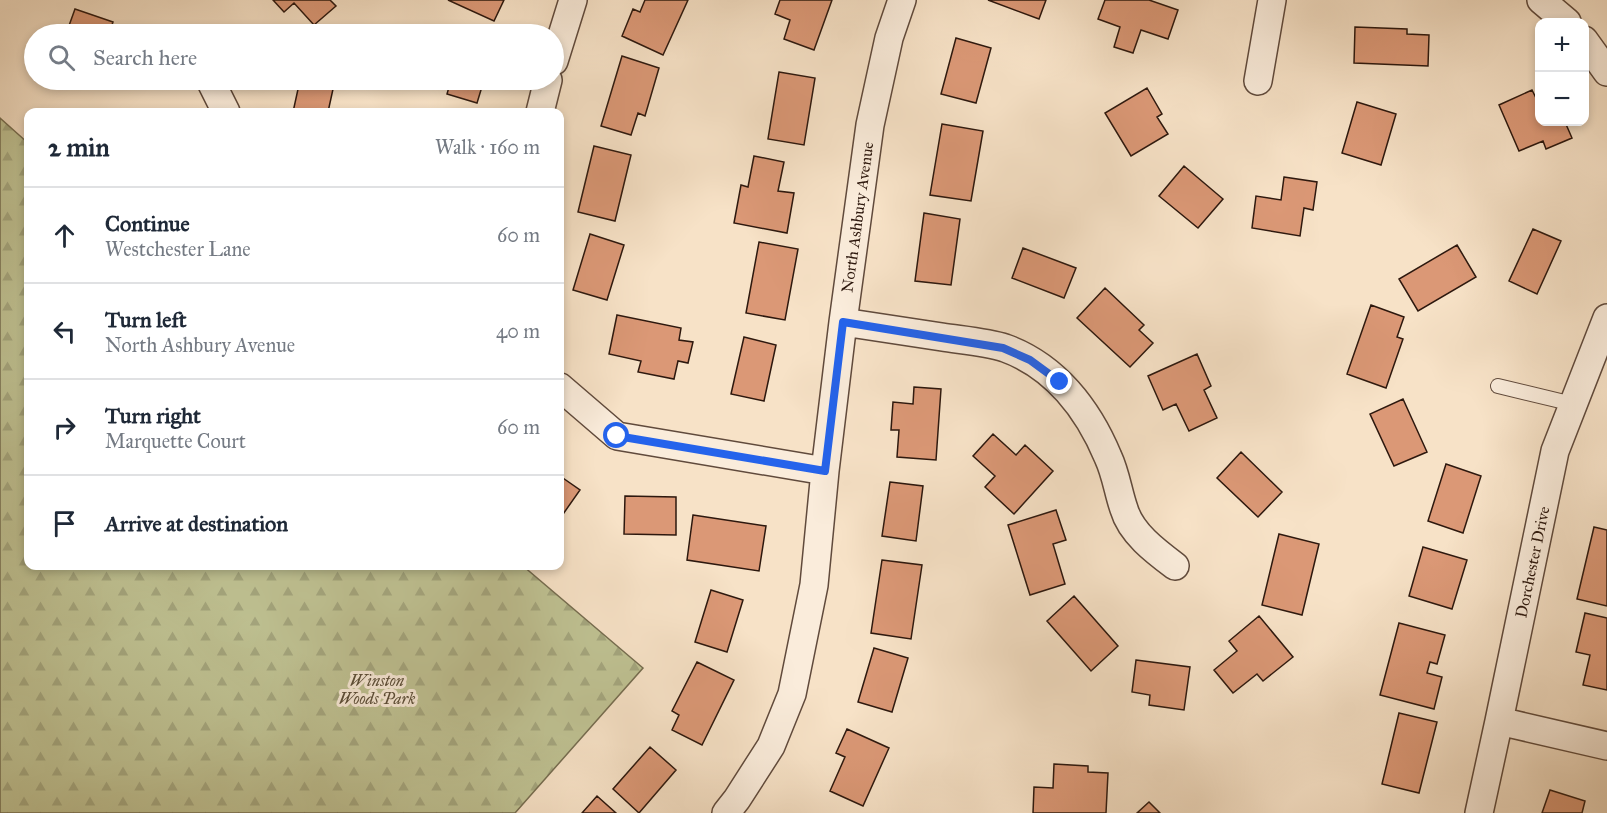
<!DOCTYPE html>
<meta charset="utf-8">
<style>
:root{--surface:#fff;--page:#f6f6f7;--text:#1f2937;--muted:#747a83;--line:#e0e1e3}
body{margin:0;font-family:"IM FELL Great Primer",serif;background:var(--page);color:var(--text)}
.controls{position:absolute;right:18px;top:18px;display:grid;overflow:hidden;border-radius:12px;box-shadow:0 3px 9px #0003}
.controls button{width:54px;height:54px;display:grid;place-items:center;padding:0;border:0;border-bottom:2px solid var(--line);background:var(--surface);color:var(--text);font:30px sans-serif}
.stop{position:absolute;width:18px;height:18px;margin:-14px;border:4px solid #2563eb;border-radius:50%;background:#fff}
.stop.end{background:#2563eb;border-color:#fff;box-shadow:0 2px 6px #0008}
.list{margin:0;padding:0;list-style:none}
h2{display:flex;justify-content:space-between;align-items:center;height:78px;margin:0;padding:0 24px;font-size:26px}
h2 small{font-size:20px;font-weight:400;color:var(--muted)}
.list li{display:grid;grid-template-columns:39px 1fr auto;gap:18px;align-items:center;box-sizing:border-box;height:96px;padding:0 24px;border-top:2px solid var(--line)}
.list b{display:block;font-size:22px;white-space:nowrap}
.list p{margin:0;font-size:20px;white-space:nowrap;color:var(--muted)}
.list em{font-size:20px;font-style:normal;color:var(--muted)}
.icon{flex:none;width:33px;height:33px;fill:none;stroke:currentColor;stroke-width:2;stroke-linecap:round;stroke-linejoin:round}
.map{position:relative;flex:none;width:1607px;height:813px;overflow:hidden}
.search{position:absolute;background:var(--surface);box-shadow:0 3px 9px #0003;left:24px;top:24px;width:540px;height:66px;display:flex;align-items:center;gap:15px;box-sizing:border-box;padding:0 21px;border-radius:33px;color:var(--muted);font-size:22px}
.panel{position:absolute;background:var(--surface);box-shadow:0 3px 9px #0003;left:24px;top:108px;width:540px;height:462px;border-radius:12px}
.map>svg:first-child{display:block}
.forest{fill:url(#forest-firs);stroke:#766d50;stroke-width:1.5}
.building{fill:#db9876;stroke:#2d180e;stroke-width:1.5}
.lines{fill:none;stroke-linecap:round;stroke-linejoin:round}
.lane-casing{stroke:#604a3c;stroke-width:16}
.street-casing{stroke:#604a3c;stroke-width:30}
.lane{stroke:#faecdb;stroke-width:14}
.street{stroke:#faecdb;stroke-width:27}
.route{stroke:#2563eb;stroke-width:8}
.labels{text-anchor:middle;stroke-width:6;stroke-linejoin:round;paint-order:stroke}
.street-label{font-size:16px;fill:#2d180e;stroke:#faecdb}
.park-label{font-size:16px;font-style:italic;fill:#594b36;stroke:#faecdb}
</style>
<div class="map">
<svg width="1607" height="813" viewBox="0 0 1607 813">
<defs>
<pattern id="forest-firs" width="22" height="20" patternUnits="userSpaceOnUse" patternTransform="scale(1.5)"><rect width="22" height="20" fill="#bfc293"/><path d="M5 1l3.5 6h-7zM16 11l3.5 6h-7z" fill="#a4a67e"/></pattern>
</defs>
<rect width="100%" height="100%" fill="#f7e2c7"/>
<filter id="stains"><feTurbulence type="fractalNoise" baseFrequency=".00333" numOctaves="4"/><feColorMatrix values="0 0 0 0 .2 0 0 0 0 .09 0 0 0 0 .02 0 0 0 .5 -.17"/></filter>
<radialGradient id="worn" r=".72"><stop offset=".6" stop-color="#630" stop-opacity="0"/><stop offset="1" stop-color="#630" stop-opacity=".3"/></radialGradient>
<!-- forest -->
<path class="forest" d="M0,118L28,143V566H523L643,668L515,813H0Z"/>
<!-- building -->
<path class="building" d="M273,0H330L336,6L314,25L294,3L284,12Z
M448,0H504L494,21Z
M645,0H688L663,55L622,36L633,9L640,12Z
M780,0H832L814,50L784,39L790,20L775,14Z
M988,0H1046L1039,19Z
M1105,0H1149L1178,10L1168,39L1141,30L1133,53L1114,47L1120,27L1098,19Z
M75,9L113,22L109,34H66Z
M1355,27L1407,29V34L1429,35L1428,66L1354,63Z
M956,38L991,48L976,103L941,94Z
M622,56L659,68L645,116L638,113L631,135L601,126Z
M779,72L815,78L804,145L768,139Z
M300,80H335L328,112H293Z
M451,80H484L477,103L447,94Z
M1147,88L1162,114L1157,117L1168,134L1131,156L1105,113Z
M1532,90L1540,106V122H1565L1572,138L1546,149L1543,141L1519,151L1499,105Z
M1357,102L1396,114L1381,165L1342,153Z
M942,124L983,131L971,201L930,195Z
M594,146L631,155L615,221L578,212Z
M754,156L784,162L778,191L794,193L787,233L734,223L741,185L748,187Z
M1184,166L1223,199L1198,228L1159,196Z
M1284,177L1317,182L1313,210L1304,208L1300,236L1252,228L1256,196L1281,200Z
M924,213L960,219L951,285L915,281Z
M1533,229L1561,241L1537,294L1509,281Z
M590,234L624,245L607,300L573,290Z
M759,242L798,249L785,320L746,313Z
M1457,245L1476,277L1418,311L1399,279Z
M1023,248L1076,268L1064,298L1012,278Z
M1105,288L1144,325L1139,330L1153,343L1130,367L1077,318Z
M1371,305L1404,317L1397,337L1403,339L1386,388L1347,374Z
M617,315L681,328L679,340L693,342L688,363L678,361L674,379L638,372L641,361L609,354Z
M744,337L776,345L764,401L731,394Z
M1197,354L1211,386L1204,390L1217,418L1189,431L1176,404L1163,410L1148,376Z
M914,387L941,389L936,460L897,457L899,430H891L893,402L913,404Z
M1403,399L1427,452L1394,466L1370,414Z
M993,434L1016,455L1025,445L1053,471L1014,514L985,487L995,476L973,456Z
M1241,452L1282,492L1258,517L1217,478Z
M1446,464L1481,476L1463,533L1428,521Z
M560,476L580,490L561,517L560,516Z
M890,482L923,486L916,541L882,536Z
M625,496L676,497V535L624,534Z
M1056,510L1066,540L1053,544L1065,584L1030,595L1008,525Z
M693,515L766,526L759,571L687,560Z
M1594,527L1607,530V606L1577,599Z
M1279,534L1319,544L1302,615L1262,605Z
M1423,547L1467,560L1452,609L1409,596Z
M882,560L922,565L911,639L871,633Z
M711,590L743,600L727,652L695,642Z
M1074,596L1118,646L1091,671L1047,621Z
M1585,613L1607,618V690L1583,685L1590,655L1576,652Z
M1259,616L1293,657L1263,681L1257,674L1233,693L1214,670L1237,651L1229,641Z
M1399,623L1445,635L1437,664L1430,662L1427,673L1442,677L1434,709L1380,695Z
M874,648L908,658L892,712L858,702Z
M1136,660L1190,667L1184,710L1149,705L1150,695L1132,692Z
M697,662L734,680L702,745L672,730L679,715L672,711Z
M1399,713L1437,722L1419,793L1382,784Z
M847,729L889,748L863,806L830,791L845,757L836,753Z
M650,747L676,770L639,813L613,789Z
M1054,764L1088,766V772L1108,773L1106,813H1033L1034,787L1053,788Z
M1550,790L1585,801L1582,813H1542Z
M597,796L616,813H582Z
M1149,802L1160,813H1137Z"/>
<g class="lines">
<!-- lane casing -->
<g class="lane-casing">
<path id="lane" d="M1498,386L1573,404"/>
</g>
<!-- street casing -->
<g class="street-casing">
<path id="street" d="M1541,0L1567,22
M1584,40L1607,72
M554,61L573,0
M210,80L226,112
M1258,81L1272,0
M540,112L548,80
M843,322C876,327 909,332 942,337C961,340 987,342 1005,348C1055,366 1088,409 1108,457C1116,474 1118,492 1124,509C1131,533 1155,551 1175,566
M560,387L617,436L825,471
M1499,721L1607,746
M726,813L737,799L771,746L792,694L814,585L825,471L843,322L870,125L889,38L902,0
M1479,813L1499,721L1555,451L1607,318"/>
</g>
<!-- lane -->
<use href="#lane" class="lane"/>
<!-- street -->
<use href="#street" class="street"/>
</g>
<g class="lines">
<!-- route -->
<path class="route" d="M617,436L825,471L843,322L1003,348L1030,360L1060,382"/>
</g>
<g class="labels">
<!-- street labels -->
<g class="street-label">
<text transform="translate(857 217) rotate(-82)" y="6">North Ashbury Avenue</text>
<text transform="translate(1532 562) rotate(-78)" y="6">Dorchester Drive</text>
</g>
<!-- park labels -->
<g class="park-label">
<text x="377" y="686">Winston<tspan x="377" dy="18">Woods Park</tspan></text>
</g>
</g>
<rect width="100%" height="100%" filter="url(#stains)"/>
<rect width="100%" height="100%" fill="url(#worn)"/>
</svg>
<div class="controls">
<button>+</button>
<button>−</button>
</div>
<div class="stop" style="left:617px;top:436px"></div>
<div class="stop end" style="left:1060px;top:382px"></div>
<div class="search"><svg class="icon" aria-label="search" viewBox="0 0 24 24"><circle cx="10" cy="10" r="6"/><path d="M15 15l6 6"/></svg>Search here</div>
<section class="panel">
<h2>2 min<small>Walk · 160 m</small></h2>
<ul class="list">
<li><svg class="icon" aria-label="ahead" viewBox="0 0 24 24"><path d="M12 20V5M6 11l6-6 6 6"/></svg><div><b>Continue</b><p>Westchester Lane</p></div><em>60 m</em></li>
<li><svg class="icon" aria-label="left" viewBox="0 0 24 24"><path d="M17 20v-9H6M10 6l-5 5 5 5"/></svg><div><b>Turn left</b><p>North Ashbury Avenue</p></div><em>40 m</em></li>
<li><svg class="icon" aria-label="right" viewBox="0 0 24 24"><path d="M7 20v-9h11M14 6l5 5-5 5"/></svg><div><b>Turn right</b><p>Marquette Court</p></div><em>60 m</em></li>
<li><svg class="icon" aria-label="arrive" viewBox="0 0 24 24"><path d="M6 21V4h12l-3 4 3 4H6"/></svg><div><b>Arrive at destination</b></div></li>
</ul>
</section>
</div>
